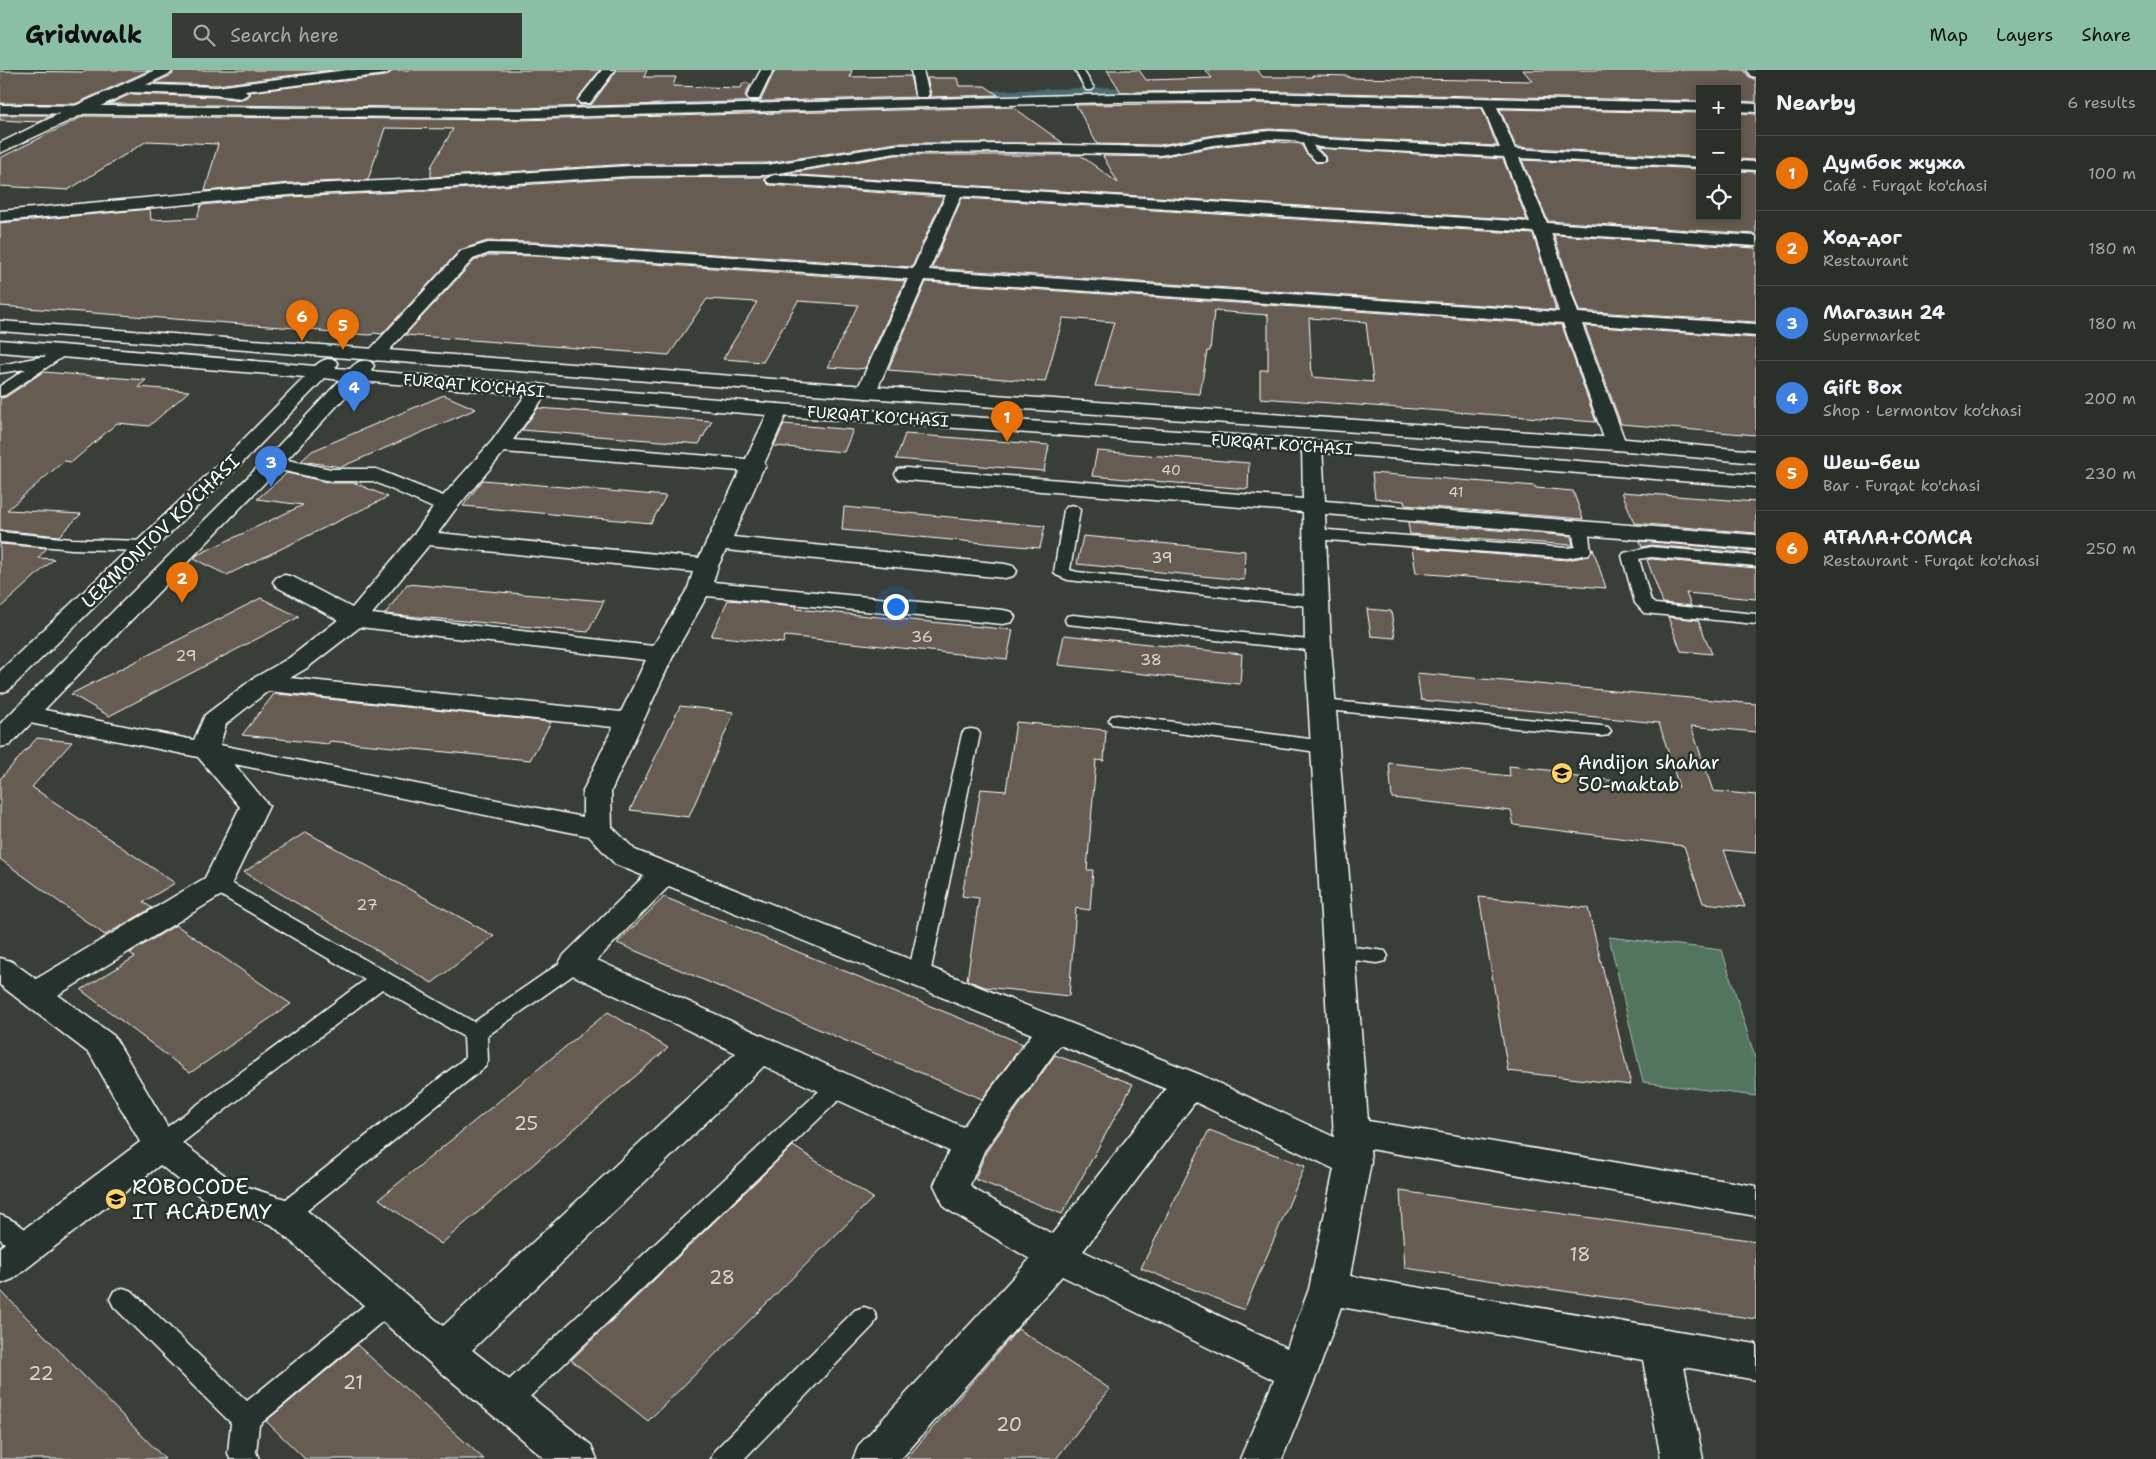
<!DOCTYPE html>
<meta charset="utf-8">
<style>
:root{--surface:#2b2f2a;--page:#373b36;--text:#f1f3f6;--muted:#a6a9a8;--line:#474a47;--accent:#8abfa5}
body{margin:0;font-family:"Shantell Sans",sans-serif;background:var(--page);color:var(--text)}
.controls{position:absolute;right:15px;top:15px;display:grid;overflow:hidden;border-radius:0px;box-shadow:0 2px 12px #0003}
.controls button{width:45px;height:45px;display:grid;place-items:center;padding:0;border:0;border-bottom:1px solid var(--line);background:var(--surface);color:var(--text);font:25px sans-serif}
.you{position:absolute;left:895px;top:536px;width:18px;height:18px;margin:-12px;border:4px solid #fff;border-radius:50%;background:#1a73e8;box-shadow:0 0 0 8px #1a73e833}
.badge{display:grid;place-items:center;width:32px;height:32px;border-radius:50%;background:var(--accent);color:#fff;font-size:16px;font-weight:700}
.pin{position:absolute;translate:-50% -41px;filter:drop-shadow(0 1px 2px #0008)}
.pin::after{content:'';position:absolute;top:26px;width:18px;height:15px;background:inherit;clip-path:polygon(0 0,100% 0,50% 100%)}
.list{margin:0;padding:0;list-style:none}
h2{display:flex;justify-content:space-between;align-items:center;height:65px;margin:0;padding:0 20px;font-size:21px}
h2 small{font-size:16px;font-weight:400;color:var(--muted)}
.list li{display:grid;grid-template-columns:32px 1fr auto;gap:15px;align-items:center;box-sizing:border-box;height:75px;padding:0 20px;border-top:1px solid var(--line)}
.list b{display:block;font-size:19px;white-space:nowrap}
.list p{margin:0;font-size:16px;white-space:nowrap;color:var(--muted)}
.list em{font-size:16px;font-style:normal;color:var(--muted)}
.icon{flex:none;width:28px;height:28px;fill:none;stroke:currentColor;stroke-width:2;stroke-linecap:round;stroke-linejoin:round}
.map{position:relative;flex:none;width:1756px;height:1389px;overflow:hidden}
header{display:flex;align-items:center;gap:30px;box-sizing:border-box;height:70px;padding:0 25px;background:var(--accent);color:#111}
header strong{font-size:24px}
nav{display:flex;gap:28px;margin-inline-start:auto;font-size:18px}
.search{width:350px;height:45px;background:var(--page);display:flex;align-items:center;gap:12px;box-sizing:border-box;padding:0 18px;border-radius:0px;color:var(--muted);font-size:19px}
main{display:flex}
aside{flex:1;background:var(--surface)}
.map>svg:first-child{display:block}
.green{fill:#53755f;stroke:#a9baaf}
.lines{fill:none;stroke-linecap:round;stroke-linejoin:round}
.canal{fill:#4b6a72;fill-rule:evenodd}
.building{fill:#665b51;stroke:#fff;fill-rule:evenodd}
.service-casing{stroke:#fff;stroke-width:3}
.minor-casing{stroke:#fff;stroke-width:3}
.secondary-casing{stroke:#fff;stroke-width:3}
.service{fill:#26332d;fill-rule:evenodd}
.minor{fill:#26332d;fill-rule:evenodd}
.secondary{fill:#26332d;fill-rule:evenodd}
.labels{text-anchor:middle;stroke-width:5;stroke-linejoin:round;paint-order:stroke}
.far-number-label{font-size:14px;fill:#d9d6d4}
.far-street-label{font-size:16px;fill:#fff;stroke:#26332d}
.number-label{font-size:16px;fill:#d9d6d4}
.street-label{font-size:19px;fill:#fff;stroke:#26332d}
.poi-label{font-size:19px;fill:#fff;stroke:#26332d;text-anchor:start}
.near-number-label{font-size:19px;fill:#d9d6d4}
.near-poi-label{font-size:22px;fill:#fff;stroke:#26332d;text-anchor:start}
</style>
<header>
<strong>Gridwalk</strong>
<div class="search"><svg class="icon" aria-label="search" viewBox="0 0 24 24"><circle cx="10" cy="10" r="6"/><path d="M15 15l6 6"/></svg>Search here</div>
<nav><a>Map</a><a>Layers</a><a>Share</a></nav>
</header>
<main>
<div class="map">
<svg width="1756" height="1389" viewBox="0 0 1756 1389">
<rect width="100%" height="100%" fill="#393f38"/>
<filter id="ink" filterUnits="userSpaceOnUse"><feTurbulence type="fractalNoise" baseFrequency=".02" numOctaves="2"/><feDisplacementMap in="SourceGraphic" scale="10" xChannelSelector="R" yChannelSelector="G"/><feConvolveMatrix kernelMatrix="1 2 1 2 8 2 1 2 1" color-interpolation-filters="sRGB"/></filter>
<g filter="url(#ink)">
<!-- green -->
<path class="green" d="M1609,867L1722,880L1756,991V1026L1643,1012Z"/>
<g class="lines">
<!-- canal -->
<path class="canal" d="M1165,16L1171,18L1173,21L1171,24L597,41L591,39L589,36L591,33L597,31Z
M0,26L158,27L164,29L166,32L164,35L158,37L0,36Z"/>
</g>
<!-- building -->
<path class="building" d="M87,0H150L75,34L0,33V1L84,2Z
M174,0H332L217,15L154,13L172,5Z
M394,0H600L577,29L580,35L592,34L617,0H647L644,7H676L673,16L741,18L743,13L751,14L745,25L749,31L761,30L775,0H852L850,7L910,6L915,27L519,38L109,34L131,24L215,27L241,30L249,26V22L386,6Z
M1107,0H1139L1146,10L1212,8L1205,0H1257L1263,7H1313L1312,5L1348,6L1349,8L1532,11L1523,0H1744L1749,7L1756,10V32L1737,31V19H1700V31L1250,21L1121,22Z
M927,8H957L959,16H985L998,25L929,27L931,24Z
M1250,33L1482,38L1497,76L1319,67L1295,60L1269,59L1214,65L1160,75L1097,74L1076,35Z
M1013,37L1063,73H896L767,93L629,94L431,107V97L453,59L385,58L368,110L289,113L205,121L218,74L147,71L68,120L0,116V88L84,46L519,50Z
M1500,39L1700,43V87L1516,77Z
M1737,43L1756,44V90L1737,89Z
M0,45H52L38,52L0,50Z
M1269,71L1301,74L1306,83L1316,93L1326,91L1325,86L1317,78L1503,89L1527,150L785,104L896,85H1080L1118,113L1103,86L1160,87L1214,77Z
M1522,90L1700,99V146H1737V101L1756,102V164L1548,151Z
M766,107L764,110L769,115L943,127L912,197L534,172L487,171L460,180L382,264L374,263L371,265L320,262L322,260L0,236V153L150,139L151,150L197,148L201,135L289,127L424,121L629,108Z
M962,128L1533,164L1556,240L932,198Z
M1554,165L1756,178V252L1579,241Z
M489,185L534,186L905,211L865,298L857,299L828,297L858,235L798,231L763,292L723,289L757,232L707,229L669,285L405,265L474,191Z
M926,212L1562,255L1596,352L1260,328V300H1268V245L1214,241L1210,281H1207L1200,324L1095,316L1114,252L1063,248L1045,312L888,300ZM1309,248L1366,252L1373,312L1312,307Z
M1585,256L1756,268V365L1621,354Z
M43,302L146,310L138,317L189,321L149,356L117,353L72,392L64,391L7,440L81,444L59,466L0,460V328L6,327Z
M444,325L476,339L341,397L301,391L312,381Z
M538,338L712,351L699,374L522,360Z
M784,354L853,360L844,382L774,376Z
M905,364L1049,375L1044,401L896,389Z
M1097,381L1249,393L1248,419L1092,406Z
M287,403L331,413H355L388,427L227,505L194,489L197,485L303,435L257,429Z
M1372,403L1535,416L1536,418L1573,421L1583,449L1405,435L1404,431L1375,428Z
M483,410L666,426L651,453L463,436Z
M1622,422L1756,432V463L1634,453Z
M844,437L1045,456L1040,478L842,460Z
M1408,453L1571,466L1573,475L1410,464Z
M1083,466L1245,481L1244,510L1077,494Z
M1640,471L1756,481V484L1651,475L1642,477Z
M0,474L47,478L38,488L54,489L0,538Z
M1412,478L1567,490L1589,486L1593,479L1606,518L1416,503Z
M1651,489L1756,498V529L1686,523L1691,536L1663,533L1647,490Z
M407,514L604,531L588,562L385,544Z
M261,528L299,547L109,646L71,624Z
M728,530L797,536L796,539L1013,560L1007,589L785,566L783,573L711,566Z
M1367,539L1391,541L1395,568L1371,566Z
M1668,547L1698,550L1712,584L1681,581Z
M1064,565L1242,584L1240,614L1058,595Z
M1417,603L1756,634V662L1691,656L1713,721L1756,725V783L1724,780L1745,837L1703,833L1684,776L1514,755L1511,741L1392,728L1389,693L1510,706L1509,696L1566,702L1567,706L1679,717L1659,653L1421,630Z
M274,624L289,625L551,652L530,690L330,671L328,674L242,665Z
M680,636L734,642L689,747L630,740Z
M1016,652L1106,660L1104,691L1096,690L1087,800H1093L1090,840L1076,838L1069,926L985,917L967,910L979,828L962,826L981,719L1006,721Z
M37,668L72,672L32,717L175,813L143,832L152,838L105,865L0,789V709Z
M306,762L494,866L432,913L244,802Z
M664,827L962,949L1023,974L982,1029L617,873Z
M1479,827L1588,838L1631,1015L1508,1001Z
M176,855L291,934L190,1003L81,920L135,887L130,883Z
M608,942L668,978L441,1174L379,1129Z
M1055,985L1133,1014L1062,1144L975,1109L986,1082Z
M1209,1060L1305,1096L1244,1240L1141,1198Z
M793,1076L873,1128L648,1351L571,1290Z
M1400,1121L1756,1171V1249L1405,1198Z
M0,1220L165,1389H0Z
M1018,1259L1110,1319L1056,1389H906Z
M357,1275L484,1389H305L266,1351Z"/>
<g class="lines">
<!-- service casing -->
<g class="service-casing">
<path id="service" d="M1075,0H1083L1094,18L1092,20H1086Z
M1307,68L1310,69L1315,79L1324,87V91H1316L1307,82L1302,71Z
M62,277L68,281L67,284L5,325L0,326V316L26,299L0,303V295C9,294 39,286 44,287Z
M1072,435L1077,437L1080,440L1070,500L1077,502L1317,527L1323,529L1325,532L1323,535L1317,537L1068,510L1056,505L1054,502L1064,440L1067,437Z
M1580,453L1585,455L1588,458L1591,481L1589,484L1567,488L1314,469L1309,467L1306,464L1309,461L1314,459L1567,478L1575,477L1572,458L1575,455Z
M0,462L72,469L145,471L151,473L153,476L151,479L145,481L72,479L0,472Z
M1651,477L1756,486V496L1651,487L1639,489L1651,531L1655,534L1756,544V554L1644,543L1635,533L1622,486L1624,483Z
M1073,545L1318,571L1324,572L1327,576L1324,580L1318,581L1067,554L1065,550L1067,546Z
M1322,630L1602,656L1608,657L1611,661L1608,665L1602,666L1316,639L1313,635L1316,631Z
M1118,645L1325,671L1332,673L1334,677L1332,681L1325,683L1112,654L1109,650L1112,646Z
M971,659L977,660L980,664L930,904L927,909L919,912L911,909L908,904L962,664L965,660Z
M217,807L224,809L474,952L567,888L575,886L583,888L586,893L583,898L487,966L488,991L485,997L294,1151L285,1154L276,1151L272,1144L276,1137L465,988L464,967L382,919L169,1083L160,1085L151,1083L148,1076L151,1069L365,910L210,819L207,814L210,809Z
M1339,875L1385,881L1388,886L1385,891L1377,893L1331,887L1328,882L1331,877Z
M840,1006L848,1009L852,1015L848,1021L515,1341L505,1344L495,1341L491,1332L495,1323L832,1009Z
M0,1145C15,1150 34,1163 41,1177L37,1184C21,1190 12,1179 0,1169Z
M123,1218L132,1221L247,1331L378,1224L387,1221L396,1224L400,1232L396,1240L259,1355L256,1382L259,1389H230L228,1383L231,1353L114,1237L110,1229L114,1221Z
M864,1237L873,1240L877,1248L873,1256L744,1389H711L715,1380L855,1240Z"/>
</g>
<!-- minor casing -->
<g class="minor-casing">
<path id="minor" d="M346,0H392L386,4L245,21L248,24L241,28L215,25L128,22L121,18L128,14L217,17Z
M602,0H615L590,33H580L578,30Z
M761,0H773L759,29H749L747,26Z
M911,0H923L929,24L927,27H917L915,24Z
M1747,0H1756V7L1751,6Z
M1250,23L1700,33V41L1497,37L1515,79L1700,89V97L1519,88L1547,153L1756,166V176L1551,163L1578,243L1756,254V266L1582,254L1626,374L1623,378L1616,380L1609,378L1606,374L1563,253L925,210L876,322L873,326L866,328L859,326L856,322L908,209L534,184L489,183L473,189L381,289L374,291L367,289L365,285L461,181L488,173L534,174L913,199L946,125L769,113L766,110L769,107L774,105L1530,152L1504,87L1319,77L1293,70L1269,69L1214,75L1160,85L1014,82L896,83L767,105L629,106L424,119L289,125L0,151V141L289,115L424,109L629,96L767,95L896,75L1014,74L1160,77L1214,67L1269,61L1295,62L1319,69L1500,78L1483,36L1250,31L1113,32L519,48L0,43V35L519,40L1113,24ZM961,126L1534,162L1559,242L929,200Z
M1737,33L1756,34V42L1737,41Z
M1737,91L1756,92V100L1737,99Z
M539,314L546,316L549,320L513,370L746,389L771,336L778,334L785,336L788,340L764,394L766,396L762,401L733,467L1005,494L1013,496L1017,501L1013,506L1005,508L726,480L718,496L713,512L1003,540L1012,542L1015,547L1012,552L1003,554L707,526L674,584L611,721L612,757L635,780L1201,1005L1334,1067L1305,576L1303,442L906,410L898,409L895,404L898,399L906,398L1303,429L1302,376L1305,372L1312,370L1319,372L1322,376L1325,431L1756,465V479L1325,444L1331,576L1368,1051L1756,1116V1146L1370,1079L1371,1092L1350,1206L1756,1274V1310L1684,1297L1703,1389H1661L1643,1290L1341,1237L1318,1302L1282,1389H1240L1274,1310L1062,1206L901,1389H853L859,1375L1030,1189L945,1138L934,1115L949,1081L764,996L472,1280L591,1375L597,1389H545L430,1293L272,1155L209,1133L160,1095L13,1209L0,1214V1177L140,1072L90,984L0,915V888L11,891L36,909L205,808L240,737L198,687L25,652L16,650L12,644L16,638L25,636L194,670L205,645L254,608L289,588L338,550L277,517L273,512L277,507L285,505L293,507L352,538L415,463L433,438L373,411H331L266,397L262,393L266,389L273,387L331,399H376L443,426L492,371L532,316ZM504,382L740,401L699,488L438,463L454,441ZM429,475L693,502L688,518L653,576L372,544ZM360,557L646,590L621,642L290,608L307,598ZM268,621L613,657L583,721V747L220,675L226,654ZM234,694L589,766L615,794L644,806L564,885L559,893L564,901L736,983L443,1256L298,1133L235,1113L173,1066L114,966L58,925L228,821L269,736ZM669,816L1032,964L963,1057L597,890ZM1060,975L1166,1019L1052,1164L972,1118L970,1115L984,1081ZM1195,1032L1334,1099L1309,1219L1287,1278L1083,1181Z"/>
</g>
<!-- secondary casing -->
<g class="secondary-casing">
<path id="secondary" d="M155,0H172L171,3L0,83V73L77,35Z
M0,251L866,316L1616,368L1756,381V393L1616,380L866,328L0,261Z
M0,270L315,296C322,290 326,288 335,290L338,294L335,298L350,299C357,292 361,289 371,292L374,296L370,301L778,334L1312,370L1756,405V417L1312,382L778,346L360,311L280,397L10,675L0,677V654L266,389L340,310L325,308L242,393L9,620L0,623V601L228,385L305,307L0,282Z"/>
</g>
<!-- service -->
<use href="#service" class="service"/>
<!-- minor -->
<use href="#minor" class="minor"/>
<!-- secondary -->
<use href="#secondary" class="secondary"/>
</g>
</g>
<!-- icons -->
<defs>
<g id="school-disc" transform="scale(1.125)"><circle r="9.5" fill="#ffd166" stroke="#26332d"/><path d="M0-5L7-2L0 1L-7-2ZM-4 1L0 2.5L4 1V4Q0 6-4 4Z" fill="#111"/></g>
</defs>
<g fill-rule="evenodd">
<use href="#school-disc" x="1562" y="703"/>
<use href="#school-disc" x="116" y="1129"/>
</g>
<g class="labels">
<!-- far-number labels -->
<g class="far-number-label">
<text x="1171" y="405">40</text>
<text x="1456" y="427">41</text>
</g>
<!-- far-street labels -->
<g class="far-street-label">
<text transform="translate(474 315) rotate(5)" y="6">FURQAT KO'CHASI</text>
<text transform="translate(878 346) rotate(4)" y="6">FURQAT KO'CHASI</text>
<text transform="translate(1282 374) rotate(4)" y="6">FURQAT KO'CHASI</text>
</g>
<!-- number labels -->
<g class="number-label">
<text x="1162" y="493">39</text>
<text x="922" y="572">36</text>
<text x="186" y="591">29</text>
<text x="1151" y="595">38</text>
<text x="367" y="840">27</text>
</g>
<!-- street labels -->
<g class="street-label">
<text transform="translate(160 461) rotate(-44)" y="7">LERMONTOV KO’CHASI</text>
</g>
<!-- poi labels -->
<g class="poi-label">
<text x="1578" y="699">Andijon shahar<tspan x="1578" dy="22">50-maktab</tspan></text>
</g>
<!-- near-number labels -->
<g class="near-number-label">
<text x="526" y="1060">25</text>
<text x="1580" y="1191">18</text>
<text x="722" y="1214">28</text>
<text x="41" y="1310">22</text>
<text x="353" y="1319">21</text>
<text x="1009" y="1361">20</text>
</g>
<!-- near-poi labels -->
<g class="near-poi-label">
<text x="132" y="1124">ROBOCODE<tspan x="132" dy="25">IT ACADEMY</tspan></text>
</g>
</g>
</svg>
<div class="controls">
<button>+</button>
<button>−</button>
<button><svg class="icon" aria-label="locate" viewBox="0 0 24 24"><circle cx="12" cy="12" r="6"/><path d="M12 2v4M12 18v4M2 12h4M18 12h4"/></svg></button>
</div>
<div class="you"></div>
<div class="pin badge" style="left:1007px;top:372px;background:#e8710a">1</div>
<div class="pin badge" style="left:182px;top:533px;background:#e8710a">2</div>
<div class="pin badge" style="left:271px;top:417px;background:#3f7fe0">3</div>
<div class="pin badge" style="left:354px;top:342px;background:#3f7fe0">4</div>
<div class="pin badge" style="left:343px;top:280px;background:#e8710a">5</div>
<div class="pin badge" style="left:302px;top:271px;background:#e8710a">6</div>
</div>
<aside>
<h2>Nearby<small>6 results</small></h2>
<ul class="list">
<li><span class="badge" style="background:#e8710a">1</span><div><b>Думбок жужа</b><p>Café · Furqat ko'chasi</p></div><em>100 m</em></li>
<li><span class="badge" style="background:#e8710a">2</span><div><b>Ход-дог</b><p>Restaurant</p></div><em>180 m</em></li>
<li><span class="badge" style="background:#3f7fe0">3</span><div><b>Магазин 24</b><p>Supermarket</p></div><em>180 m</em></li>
<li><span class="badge" style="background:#3f7fe0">4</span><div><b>Gift Box</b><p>Shop · Lermontov ko’chasi</p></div><em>200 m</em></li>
<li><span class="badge" style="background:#e8710a">5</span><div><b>Шеш-беш</b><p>Bar · Furqat ko'chasi</p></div><em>230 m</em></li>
<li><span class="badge" style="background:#e8710a">6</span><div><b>АТАЛА+СОМСА</b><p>Restaurant · Furqat ko'chasi</p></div><em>250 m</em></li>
</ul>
</aside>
</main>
